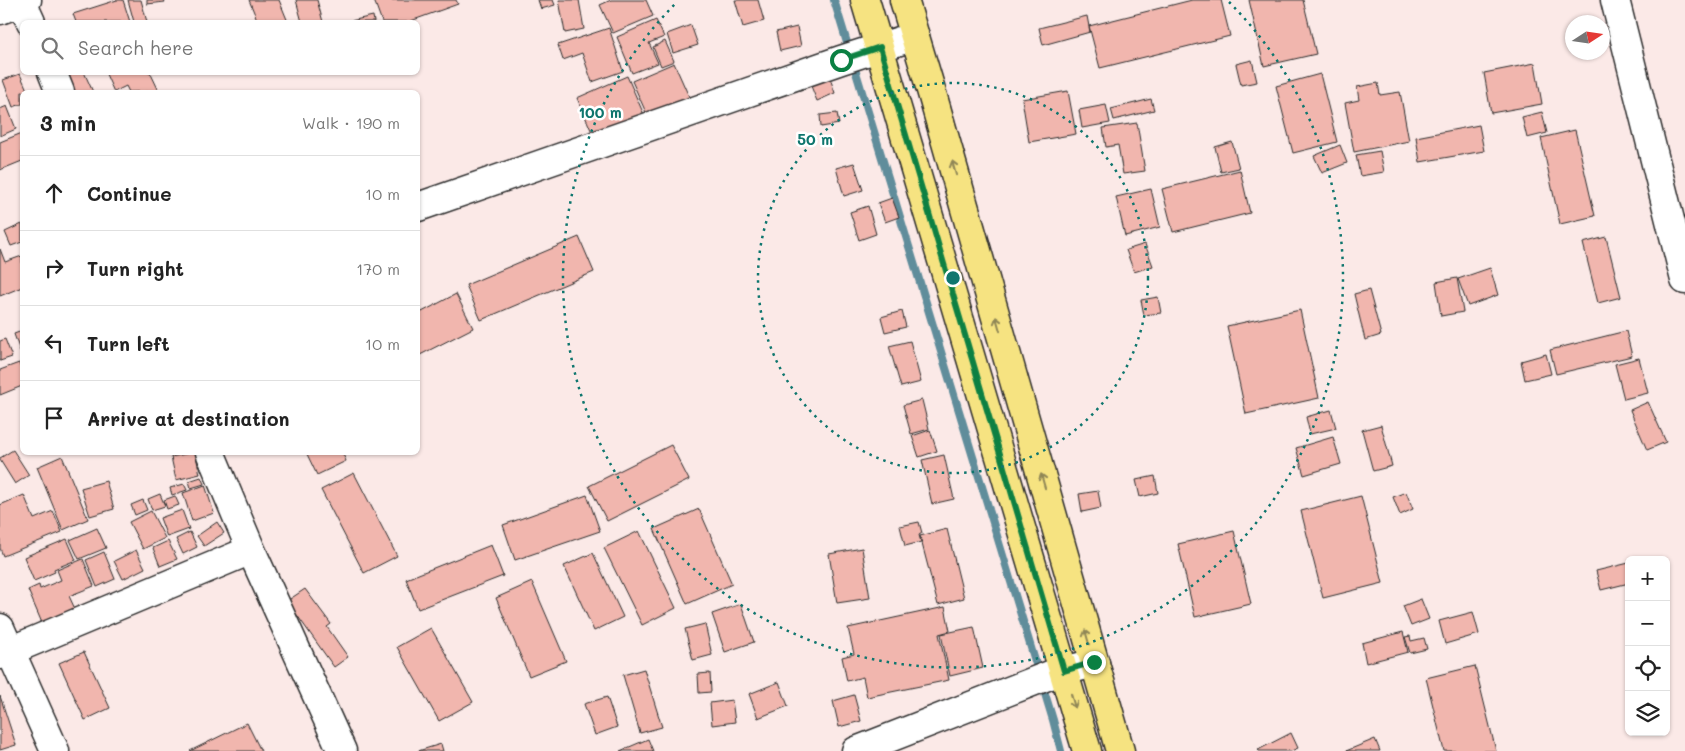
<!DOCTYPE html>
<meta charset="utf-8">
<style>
:root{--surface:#fff;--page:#f6f6f6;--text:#222;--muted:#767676;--line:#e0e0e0}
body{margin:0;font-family:Mali,sans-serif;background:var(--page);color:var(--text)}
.controls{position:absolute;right:15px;bottom:15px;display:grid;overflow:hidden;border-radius:8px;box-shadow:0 1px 4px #0004}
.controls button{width:45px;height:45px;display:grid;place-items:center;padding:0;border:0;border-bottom:1px solid var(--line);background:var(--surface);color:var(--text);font:25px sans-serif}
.compass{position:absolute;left:1565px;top:15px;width:45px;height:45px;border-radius:50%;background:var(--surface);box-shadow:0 1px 4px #0004;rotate:78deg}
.stop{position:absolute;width:15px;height:15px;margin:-11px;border:4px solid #0b8043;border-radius:50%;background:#fff}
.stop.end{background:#0b8043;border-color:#fff;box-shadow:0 1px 5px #0008}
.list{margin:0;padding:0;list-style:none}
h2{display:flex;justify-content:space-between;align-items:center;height:65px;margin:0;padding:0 20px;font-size:21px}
h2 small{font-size:16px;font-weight:400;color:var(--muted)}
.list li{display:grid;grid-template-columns:32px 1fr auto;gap:15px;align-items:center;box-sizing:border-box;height:75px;padding:0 20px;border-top:1px solid var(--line)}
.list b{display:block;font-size:19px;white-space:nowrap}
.list em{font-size:16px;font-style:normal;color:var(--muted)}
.icon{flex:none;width:28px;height:28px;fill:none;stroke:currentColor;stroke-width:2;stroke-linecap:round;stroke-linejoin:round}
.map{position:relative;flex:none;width:1685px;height:751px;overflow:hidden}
.search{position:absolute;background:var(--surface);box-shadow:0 1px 4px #0004;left:20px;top:20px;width:400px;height:55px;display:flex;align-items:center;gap:12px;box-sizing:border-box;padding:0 18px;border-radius:8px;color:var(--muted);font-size:19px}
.panel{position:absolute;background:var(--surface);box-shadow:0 1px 4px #0004;left:20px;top:90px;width:400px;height:365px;border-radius:8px}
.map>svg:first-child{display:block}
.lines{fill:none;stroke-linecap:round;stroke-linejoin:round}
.stream{stroke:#618d9b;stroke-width:8}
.building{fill:#f1b6ae;stroke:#2b2b2b}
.minor-casing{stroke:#2b2b2b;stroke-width:31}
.major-casing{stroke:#2b2b2b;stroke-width:31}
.minor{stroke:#fff;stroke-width:28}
.major{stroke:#f6e381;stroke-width:28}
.oneway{stroke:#908756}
.route{stroke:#0b8043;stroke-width:6}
.ring{fill:none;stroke:#0f766e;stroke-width:2.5;stroke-dasharray:2.5 5}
.centre{fill:#0f766e;stroke:#fff;stroke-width:2.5}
.ring-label{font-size:15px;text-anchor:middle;font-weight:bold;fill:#0f766e;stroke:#fff;stroke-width:5;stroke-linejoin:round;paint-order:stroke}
</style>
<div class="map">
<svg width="1685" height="751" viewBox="0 0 1685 751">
<rect width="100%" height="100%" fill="#fbe9e7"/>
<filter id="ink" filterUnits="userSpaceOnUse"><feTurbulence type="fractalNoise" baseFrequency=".02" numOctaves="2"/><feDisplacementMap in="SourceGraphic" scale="10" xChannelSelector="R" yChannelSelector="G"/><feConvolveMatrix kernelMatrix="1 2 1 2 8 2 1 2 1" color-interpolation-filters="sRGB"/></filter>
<g filter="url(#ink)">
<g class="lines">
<!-- stream -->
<path class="stream" d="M834,0L1053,720L1061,751"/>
</g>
<!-- building -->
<path class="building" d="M117,0H123L130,22H76L73,14Z
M128,0H141L147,22H134Z
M147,0H164L165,2L147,4Z
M249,0H279L288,22H258Z
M296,0H317L323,22H302Z
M374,0H456L458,4L408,22H382Z
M538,0H553L555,5L541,9Z
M559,0H579L584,29L565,33Z
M611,0H646L653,16L613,33L600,5Z
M735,0H758L764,21L743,27Z
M1192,0H1221L1230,36L1100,68L1089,26Z
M1249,0H1303L1316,54L1264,66Z
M373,16L374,22H346Z
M1087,16L1090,32L1043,45L1039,28Z
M656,20L664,37L649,43L658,63L632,73L617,37Z
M691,25L698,45L673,53L667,34Z
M797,27L801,46L780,51L776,32Z
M609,28L623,71L592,82L582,53L563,60L558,45Z
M665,41L674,61L661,66L653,47Z
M1252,60L1257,82L1241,85L1236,64Z
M674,63L690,99L648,117L632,81Z
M1535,63L1542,104L1491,113L1484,73Z
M64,72H84L93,92H73Z
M105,72H150L159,91L129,92L126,86L114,92Z
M20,74L28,92H22V104L13,107L3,80Z
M1320,74L1337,142L1293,153L1276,86Z
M627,76L645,117L595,139L577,98Z
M830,78L835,93L817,101L811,86Z
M1378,83L1380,95L1400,92L1409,141L1354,152L1345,103L1359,100L1357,87Z
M1068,91L1076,134L1029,142L1022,99Z
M1151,99L1154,110L1114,120L1111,109Z
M1106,105L1110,123L1082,128L1079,110Z
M7,106L16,129L0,136V109Z
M1542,112L1547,133L1527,138L1522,117Z
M837,113L839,124L821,127L820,115Z
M1137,123L1145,171L1123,174L1118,145L1106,147L1103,128Z
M1479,125L1484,151L1420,162L1416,137Z
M1575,130L1595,216L1560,224L1541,138Z
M22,133V161L0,170V142Z
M1232,142L1239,168L1221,172L1215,147Z
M1340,145L1347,163L1322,173L1314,156Z
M1380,151L1384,172L1360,176L1356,155Z
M854,163L863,190L844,196L836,168Z
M1240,170L1250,213L1173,232L1162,189Z
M1151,189L1160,227L1125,236L1116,197Z
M892,198L899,217L885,222L878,203Z
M868,206L876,234L859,240L850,212Z
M22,224V242L11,246L5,232Z
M579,237L594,272L481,320L466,285Z
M1606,237L1621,297L1598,303L1583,243Z
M1145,244L1153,266L1134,272L1126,250Z
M0,249L5,262L22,256V287L0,296Z
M1490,268L1498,295L1468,306L1458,279Z
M1457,278L1463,312L1441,316L1436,282Z
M1369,290L1381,335L1365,340L1354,294Z
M456,294L473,328L418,356V314Z
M1158,297L1161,313L1144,315L1141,300Z
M1300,310L1319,398L1246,414L1227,326Z
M902,311L906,327L885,332L881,317Z
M22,331V350L20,351L14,334Z
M1626,331L1632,356L1556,374L1550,350Z
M5,339L12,357L0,361V341Z
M910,341L921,382L901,387L889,346Z
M1546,354L1551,374L1525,380L1521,361Z
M1639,358L1648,393L1624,399L1615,364Z
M19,363L22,372V386L0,395V370Z
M922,400L929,429L911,434L903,405Z
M1648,402L1666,442L1647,450L1630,410Z
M1331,410L1336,428L1310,434L1306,417Z
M1381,425L1392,466L1373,471L1362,430Z
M930,430L937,451L919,457L912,436Z
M1333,437L1341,464L1304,475L1296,448Z
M671,445L689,480L607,521L589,486Z
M13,450L29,475L15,484L0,460V458Z
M195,452L200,474L176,480L171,457Z
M306,452H342L346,461L317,475Z
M944,455L954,499L932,504L922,460Z
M62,456L88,519L63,530L37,467Z
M354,473L397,556L364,573L321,490Z
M1155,476L1158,493L1140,497L1136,480Z
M201,477L204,484L191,488L189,481Z
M106,481L114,509L90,516L81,488Z
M184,484L187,490L172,495L170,488Z
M205,485L214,513L192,521L183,493Z
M1098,491L1101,508L1082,512L1079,494Z
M1406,492L1413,509L1400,515L1393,497Z
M160,494L165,506L152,510L148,499Z
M24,495L34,519L53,511L62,532L3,556L0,548V505Z
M587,495L600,531L515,560L503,525Z
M175,496L179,505L167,509L164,500Z
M1361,496L1383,583L1323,598L1301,511Z
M143,500L147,510L135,515L131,505Z
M699,509L732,584L687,604L654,529Z
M182,510L189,529L167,537L160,518Z
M151,511L165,538L143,549L129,522Z
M217,522L224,533L204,546L197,536Z
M919,522L922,533L919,535L921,542L905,546L900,526Z
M97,528L106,548L79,559L70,540Z
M947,529L964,598L938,605L920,536Z
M639,531L676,608L642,625L604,548Z
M1234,531L1251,604L1195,617L1178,544Z
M190,532L197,547L183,554L176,539Z
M67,539L76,560L54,569L55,572L34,581L24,557Z
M168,541L177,559L160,566L153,548Z
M491,545L503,576L418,609L406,579Z
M862,548L870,598L837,603L829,554Z
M136,550L145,568L123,579L114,561Z
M104,552L115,579L97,587L86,560Z
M593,553L623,617L594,631L564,566Z
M83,559L94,586L69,596L75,609L42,623L28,590L39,585L40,589L61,580L57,570Z
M1629,563V583L1601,590L1596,571Z
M532,582L566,661L529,676L496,598Z
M305,589L331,624L327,627L348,657L334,667L287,601Z
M1421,599L1429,619L1411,626L1403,606Z
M741,604L754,642L725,652L712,614Z
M945,607L950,631L939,634L949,680L867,697L863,677L847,681L842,657L854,654L848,628Z
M1473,612L1479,634L1445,644L1439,621Z
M705,624L712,655L693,660L685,629Z
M974,627L983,668L950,676L941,634Z
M431,628L473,702L439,721L397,647Z
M1403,632L1408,652L1366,663L1362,643Z
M1410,636L1411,641L1424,638L1427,649L1410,653L1405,637Z
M84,652L110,708L85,720L59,663Z
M1475,666L1496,751H1444L1426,678Z
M644,669L662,727L640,733L623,675Z
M710,673L711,692L699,693L698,674Z
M779,682L788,706L758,718L749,694Z
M854,695L861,721L839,727L833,701Z
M0,696L16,745L0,750Z
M607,697L617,727L595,735L584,704Z
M732,700L735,722L712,725L710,703Z
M247,723L261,751H190Z
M1291,733L1298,748L1291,751H1259L1258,750Z
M648,739L653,751H620Z
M1375,739L1380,751H1346Z
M441,744L443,751H418Z"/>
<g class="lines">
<!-- minor casing -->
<g class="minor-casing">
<path id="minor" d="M1615,0L1685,280
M22,2L31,22
M0,10L27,0
M52,72L60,92
M418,207L841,60L915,36
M210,452L251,550L342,751
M0,628L55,751
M0,655L251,550
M856,751L1055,673L1095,663"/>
</g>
<!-- major casing -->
<g class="major-casing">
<path id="major" d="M865,0L1087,751
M904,0L931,90L1120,751"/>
</g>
<!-- minor -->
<use href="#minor" class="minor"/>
<!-- major -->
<use href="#major" class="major"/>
</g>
<!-- one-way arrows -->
<defs><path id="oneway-shaft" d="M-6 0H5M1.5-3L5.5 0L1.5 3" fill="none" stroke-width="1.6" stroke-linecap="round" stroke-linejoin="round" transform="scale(1.25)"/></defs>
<g class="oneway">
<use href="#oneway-shaft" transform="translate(954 168) rotate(-106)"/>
<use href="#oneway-shaft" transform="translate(998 324) rotate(-106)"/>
<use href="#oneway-shaft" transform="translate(1043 481) rotate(-106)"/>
<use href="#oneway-shaft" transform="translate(1087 637) rotate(-106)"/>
<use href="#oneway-shaft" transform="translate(1073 701) rotate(74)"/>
</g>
</g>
<g class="lines" filter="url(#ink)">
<!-- route -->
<path class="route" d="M841,60L880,47L1064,671L1094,662"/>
</g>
<!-- distance rings -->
<g class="ring">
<circle cx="953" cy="278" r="195"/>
<path d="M1229 2A390 390 0 1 1 677 2"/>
</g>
<circle cx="953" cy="278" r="8" class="centre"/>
<g class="ring-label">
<text x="600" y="118">100 m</text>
<text x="815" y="145">50 m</text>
</g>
</svg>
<div class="controls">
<button>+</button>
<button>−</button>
<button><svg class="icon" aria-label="locate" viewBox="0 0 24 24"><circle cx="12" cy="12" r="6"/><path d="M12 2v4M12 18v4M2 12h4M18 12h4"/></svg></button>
<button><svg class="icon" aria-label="layers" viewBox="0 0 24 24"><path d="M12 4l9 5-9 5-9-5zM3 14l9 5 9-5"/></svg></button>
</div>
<svg class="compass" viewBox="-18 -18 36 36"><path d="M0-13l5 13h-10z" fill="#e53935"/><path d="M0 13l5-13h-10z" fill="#767676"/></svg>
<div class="stop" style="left:841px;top:60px"></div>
<div class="stop end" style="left:1094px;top:662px"></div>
<div class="search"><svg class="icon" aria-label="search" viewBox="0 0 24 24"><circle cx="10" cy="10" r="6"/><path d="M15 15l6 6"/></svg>Search here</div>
<section class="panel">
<h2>3 min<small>Walk · 190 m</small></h2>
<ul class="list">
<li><svg class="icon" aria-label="ahead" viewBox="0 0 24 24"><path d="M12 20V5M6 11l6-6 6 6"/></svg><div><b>Continue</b></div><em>10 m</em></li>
<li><svg class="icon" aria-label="right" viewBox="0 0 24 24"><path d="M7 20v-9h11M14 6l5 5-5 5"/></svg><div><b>Turn right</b></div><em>170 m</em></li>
<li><svg class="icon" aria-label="left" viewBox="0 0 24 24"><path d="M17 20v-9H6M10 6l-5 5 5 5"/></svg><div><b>Turn left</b></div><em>10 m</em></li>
<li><svg class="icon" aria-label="arrive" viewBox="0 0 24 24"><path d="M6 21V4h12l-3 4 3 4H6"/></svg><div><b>Arrive at destination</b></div></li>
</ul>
</section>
</div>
